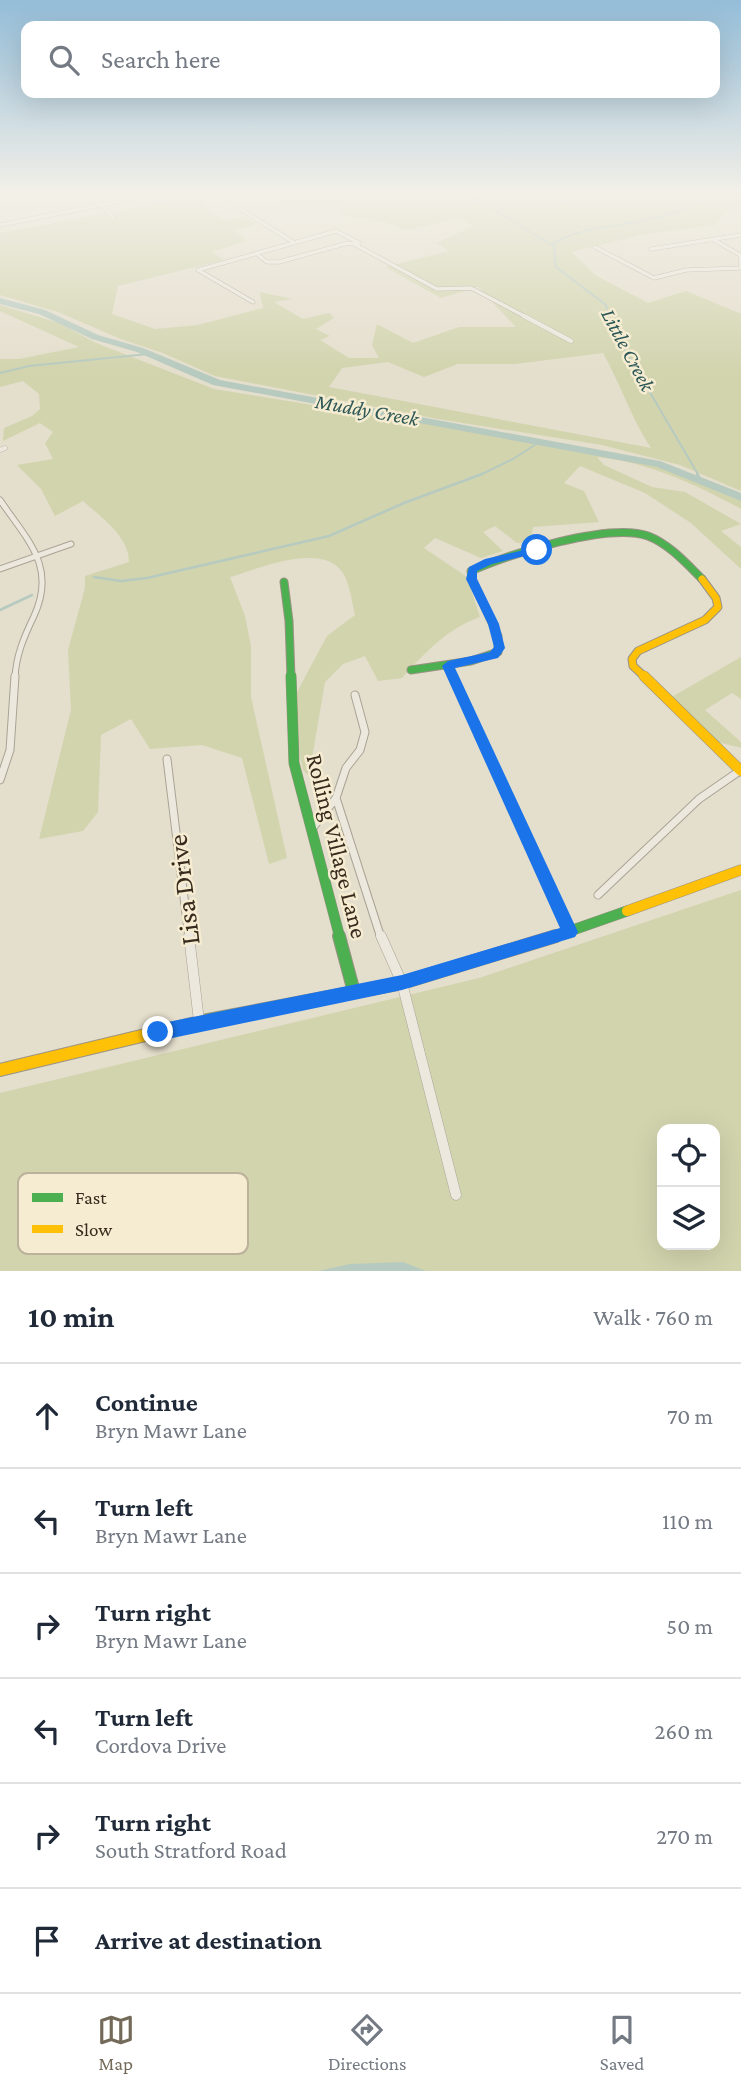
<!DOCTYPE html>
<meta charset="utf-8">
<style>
:root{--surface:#fff;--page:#f2f2f3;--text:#1f2937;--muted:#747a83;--line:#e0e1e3;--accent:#746a5a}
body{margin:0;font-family:"Crimson Pro",serif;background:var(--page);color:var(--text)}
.controls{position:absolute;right:21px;bottom:21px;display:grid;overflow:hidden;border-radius:14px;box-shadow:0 7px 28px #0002}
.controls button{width:63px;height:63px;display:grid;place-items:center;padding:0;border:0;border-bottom:2px solid var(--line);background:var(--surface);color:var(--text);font:35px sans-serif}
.stop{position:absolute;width:21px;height:21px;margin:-16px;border:5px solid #1a73e8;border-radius:50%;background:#fff}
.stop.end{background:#1a73e8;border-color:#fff;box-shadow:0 2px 7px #0008}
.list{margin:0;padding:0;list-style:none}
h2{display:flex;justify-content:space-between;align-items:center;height:91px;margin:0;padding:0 28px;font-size:30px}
h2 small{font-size:23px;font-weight:400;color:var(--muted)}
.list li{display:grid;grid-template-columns:46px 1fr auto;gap:21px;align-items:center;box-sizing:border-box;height:105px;padding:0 28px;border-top:2px solid var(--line)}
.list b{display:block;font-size:26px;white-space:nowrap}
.list p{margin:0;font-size:23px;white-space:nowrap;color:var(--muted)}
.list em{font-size:23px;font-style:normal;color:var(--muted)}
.icon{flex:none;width:38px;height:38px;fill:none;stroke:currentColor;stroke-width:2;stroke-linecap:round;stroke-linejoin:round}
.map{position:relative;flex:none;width:741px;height:1271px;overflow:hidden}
.search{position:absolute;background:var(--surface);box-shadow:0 7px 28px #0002;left:21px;right:21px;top:21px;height:77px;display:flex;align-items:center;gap:18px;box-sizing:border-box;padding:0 24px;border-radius:14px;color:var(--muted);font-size:26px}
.sheet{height:721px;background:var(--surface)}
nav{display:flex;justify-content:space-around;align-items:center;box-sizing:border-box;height:98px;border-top:2px solid var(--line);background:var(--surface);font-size:19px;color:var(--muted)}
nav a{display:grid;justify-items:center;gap:4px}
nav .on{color:var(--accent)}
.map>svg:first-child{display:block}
.green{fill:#d2d4ae;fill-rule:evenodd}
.water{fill:#b7cabf}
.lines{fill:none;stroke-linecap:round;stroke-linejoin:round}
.stream-far1{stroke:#b7cabf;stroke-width:2}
.stream{stroke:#b7cabf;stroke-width:2.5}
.river{fill:#b7cabf;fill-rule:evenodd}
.street-far4-casing{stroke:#a9a395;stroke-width:4.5}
.street-far3-casing{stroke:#a9a395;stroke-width:5}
.street-far2-casing{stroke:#a9a395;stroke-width:7}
.street-far1-casing{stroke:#a9a395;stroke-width:9}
.street-casing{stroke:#a9a395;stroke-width:11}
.fast-far2-casing{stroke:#999285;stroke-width:9}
.fast-far1-casing{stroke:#999285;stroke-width:11}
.fast-casing{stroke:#999285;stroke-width:14}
.slow-far2-casing{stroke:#999285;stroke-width:9}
.slow-far1-casing{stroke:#999285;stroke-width:11}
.slow-casing{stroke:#999285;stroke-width:14}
.street-far4{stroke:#ece8de;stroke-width:3.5}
.street-far3{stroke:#ece8de;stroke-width:4.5}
.street-far2{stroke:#ece8de;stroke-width:5}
.street-far1{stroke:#ece8de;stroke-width:7}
.street{stroke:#ece8de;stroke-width:10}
.fast-far2{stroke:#4caf50;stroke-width:7}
.fast-far1{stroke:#4caf50;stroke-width:10}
.fast{stroke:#4caf50;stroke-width:12}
.slow-far2{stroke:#ffc107;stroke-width:7}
.slow-far1{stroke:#ffc107;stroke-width:10}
.slow{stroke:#ffc107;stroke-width:12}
.route{fill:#1a73e8}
.labels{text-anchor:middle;stroke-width:5;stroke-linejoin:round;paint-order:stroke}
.far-water-label{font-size:21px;font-style:italic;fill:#2c5756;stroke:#f5ecd1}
.street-label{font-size:24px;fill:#382b1d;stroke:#f5ecd1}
.near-street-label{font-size:28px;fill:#382b1d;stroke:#f5ecd1}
.key{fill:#f5ecd1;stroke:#bcb29b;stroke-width:2}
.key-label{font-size:19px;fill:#382b1d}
</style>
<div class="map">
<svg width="741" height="1271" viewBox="0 0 741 1271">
<rect width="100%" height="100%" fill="#e4decc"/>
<!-- green -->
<path class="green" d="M282,194H546L569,207L582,194H741V205L724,213L716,225L640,235L572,252L595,275L648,303L686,291L741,314V491L680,465L602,445L438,419L215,376L163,353L121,339L58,312L0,295V233L199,196L206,208L225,220L244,217L257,224L235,230L246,241L212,252L224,260L118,286L112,314L155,329L198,325L263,308L260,292L292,299L274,302L303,319L329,313L334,318L316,329L330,336L320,340L349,358H379L372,345L377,324L413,343L459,327H516L478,287L441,298L385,267L449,251L437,243L473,226L459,218L407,230L383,222L344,216L338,204L292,207L279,203L288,198ZM603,353C620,383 632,420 651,448L329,387L342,368L388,362L424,377L458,364H515Z
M0,305L59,323L96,343L214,389L533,441L665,467L741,500V509C695,484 648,462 597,457L604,465L652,487L685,492L741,524L721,531L741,547V569L691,523L645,493L580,466L564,483L584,491L599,522L533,527L531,542L517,543L495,526L483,532L503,551L481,558L435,538L424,548L467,577L480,617C446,629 425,653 402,678L378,681L365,656L343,664L325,682L309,776L303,770L296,737L297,692L327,636L355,615C352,603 350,584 343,573C322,541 258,569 230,577L245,616L251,646V697L287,858L269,864L242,758L202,745L150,749L131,719L101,735L98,812L83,831L39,839L71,710L68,650L85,588V576L129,562C129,536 101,517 83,501L55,516L41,489L17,465L53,459L45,443L53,432L40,423L3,441L4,428L32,416L40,409L39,394L23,381L0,387V359H19L79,347L0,311Z
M741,657V699L732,693L705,710L741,742V748L718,742L670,698Z
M741,890V1271H0V1093L479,978ZM662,1129H715V1245H662Z"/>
<!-- water -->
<path class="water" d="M403,1262L426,1271H318L350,1264Z"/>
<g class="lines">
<!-- stream-far1 -->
<path class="stream-far1" d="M468,194L554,246L556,267L606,305L611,326L699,476
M552,244C596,217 671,231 704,194
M0,373L29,366L148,354
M478,476L513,459L541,441"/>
<!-- stream -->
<path class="stream" d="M697,474L701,480
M94,577L121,581L147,578L329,536L404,503L482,474
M0,610L32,595"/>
<!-- river -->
<path class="river" d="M0,298L45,310L98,335L143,348L220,380L660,461L741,493V501L657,467L213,385L137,352L92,339L39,314L0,304Z"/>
<!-- street-far4 casing -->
<g class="street-far4-casing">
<path id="street-far4" d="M90,194L113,217
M226,194L239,208L293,242
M0,225L156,194
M714,240L740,255L741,268
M595,247L654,278L686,270L741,268
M651,249L741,235
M257,254L267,262H279L348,243L354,244L437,289L471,288L528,318
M253,302L198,270L336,231L359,243"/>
</g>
<!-- street-far3 casing -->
<g class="street-far3-casing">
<path id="street-far3" d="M524,316L571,341
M0,450L5,448"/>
</g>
<!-- street-far2 casing -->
<g class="street-far2-casing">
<path id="street-far2" d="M0,500C27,540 57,566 34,616C24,637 16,655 15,678
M0,569L71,544
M448,666L454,678"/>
</g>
<!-- street-far1 casing -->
<g class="street-far1-casing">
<path id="street-far1" d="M453,676L569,931
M167,759L189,938
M0,780L10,750L15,676
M336,798L381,938
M311,830L336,798L346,768L360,750L365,732L355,695
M598,895L699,799L741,770"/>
</g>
<!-- street casing -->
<g class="street-casing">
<path id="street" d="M189,936L199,1021
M381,936L402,983L456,1195"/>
</g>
<!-- fast-far2 casing -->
<g class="fast-far2-casing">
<path id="fast-far2" d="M284,582L289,621L291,678
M411,670L471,661L498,652V636L472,579L471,571C508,554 609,522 648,536C669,544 686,563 702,579"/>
</g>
<!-- fast-far1 casing -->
<g class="fast-far1-casing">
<path id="fast-far1" d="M291,676L294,763L340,938
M550,938L627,911"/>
</g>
<!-- fast casing -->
<g class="fast-casing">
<path id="fast" d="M339,936L354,992
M208,1020L402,983L556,936"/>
</g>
<!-- slow-far2 casing -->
<g class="slow-far2-casing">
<path id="slow-far2" d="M646,678L633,666L632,659L638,651L705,620L718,607L716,598L702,579"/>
</g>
<!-- slow-far1 casing -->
<g class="slow-far1-casing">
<path id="slow-far1" d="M644,676L741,771
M627,911L741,870"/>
</g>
<!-- slow casing -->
<g class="slow-casing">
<path id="slow" d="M0,1070L208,1020"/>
</g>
<!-- street-far4 -->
<use href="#street-far4" class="street-far4"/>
<!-- street-far3 -->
<use href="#street-far3" class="street-far3"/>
<!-- street-far2 -->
<use href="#street-far2" class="street-far2"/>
<!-- street-far1 -->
<use href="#street-far1" class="street-far1"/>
<!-- street -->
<use href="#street" class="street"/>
<!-- fast-far2 -->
<use href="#fast-far2" class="fast-far2"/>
<!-- fast-far1 -->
<use href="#fast-far1" class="fast-far1"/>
<!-- fast -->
<use href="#fast" class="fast"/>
<!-- slow-far2 -->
<use href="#slow-far2" class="slow-far2"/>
<!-- slow-far1 -->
<use href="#slow-far1" class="slow-far1"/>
<!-- slow -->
<use href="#slow" class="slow"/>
</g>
<!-- sky -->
<linearGradient id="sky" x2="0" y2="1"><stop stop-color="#94bdd8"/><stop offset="0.52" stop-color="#f3f0e8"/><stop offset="1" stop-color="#f3f0e8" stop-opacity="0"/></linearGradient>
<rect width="741" height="372" fill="url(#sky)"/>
<!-- route -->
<path class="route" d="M537,547H541V552L492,564L477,571V579L499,624L505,648L498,658L455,668L578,932L575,937L402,990L158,1041L152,1038L149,1032L152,1027L158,1024L402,975L560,928L442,666L448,661L490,652L494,647L488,624L466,579L469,567L485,559Z"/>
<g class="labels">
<!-- far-water labels -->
<g class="far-water-label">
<text transform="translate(628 350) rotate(62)" y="7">Little Creek</text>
<text transform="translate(367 410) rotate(10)" y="7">Muddy Creek</text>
</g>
<!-- street labels -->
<g class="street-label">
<text transform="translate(337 846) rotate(76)" y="8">Rolling Village Lane</text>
</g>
<!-- near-street labels -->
<g class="near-street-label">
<text transform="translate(183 890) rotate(-97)" y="10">Lisa Drive</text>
</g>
</g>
<!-- legend -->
<rect x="18" y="1173" width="230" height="81" rx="10" class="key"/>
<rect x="32" y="1193" width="31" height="9" fill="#4caf50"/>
<rect x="32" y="1225" width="31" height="8" fill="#ffc107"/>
<g class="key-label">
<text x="75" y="1204">Fast</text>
<text x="75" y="1236">Slow</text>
</g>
</svg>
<div class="controls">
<button><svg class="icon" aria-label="locate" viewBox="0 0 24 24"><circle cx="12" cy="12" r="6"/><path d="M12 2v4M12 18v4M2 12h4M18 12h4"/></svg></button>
<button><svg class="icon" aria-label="layers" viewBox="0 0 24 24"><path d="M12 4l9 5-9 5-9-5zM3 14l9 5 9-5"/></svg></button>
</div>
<div class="stop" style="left:537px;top:550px"></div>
<div class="stop end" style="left:158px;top:1032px"></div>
<div class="search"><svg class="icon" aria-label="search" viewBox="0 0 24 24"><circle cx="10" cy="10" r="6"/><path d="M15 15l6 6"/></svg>Search here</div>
</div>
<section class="sheet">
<h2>10 min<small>Walk · 760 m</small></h2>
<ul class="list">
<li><svg class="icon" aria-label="ahead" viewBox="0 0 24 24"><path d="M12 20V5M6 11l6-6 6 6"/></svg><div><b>Continue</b><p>Bryn Mawr Lane</p></div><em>70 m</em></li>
<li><svg class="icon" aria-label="left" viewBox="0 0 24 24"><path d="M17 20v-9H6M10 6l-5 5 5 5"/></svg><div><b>Turn left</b><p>Bryn Mawr Lane</p></div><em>110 m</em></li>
<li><svg class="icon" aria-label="right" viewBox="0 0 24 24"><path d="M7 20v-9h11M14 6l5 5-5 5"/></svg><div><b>Turn right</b><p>Bryn Mawr Lane</p></div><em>50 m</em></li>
<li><svg class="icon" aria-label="left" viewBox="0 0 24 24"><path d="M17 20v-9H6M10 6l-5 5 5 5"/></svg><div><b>Turn left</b><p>Cordova Drive</p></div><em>260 m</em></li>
<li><svg class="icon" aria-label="right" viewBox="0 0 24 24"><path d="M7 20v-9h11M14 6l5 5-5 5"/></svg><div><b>Turn right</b><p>South Stratford Road</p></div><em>270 m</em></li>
<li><svg class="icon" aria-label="arrive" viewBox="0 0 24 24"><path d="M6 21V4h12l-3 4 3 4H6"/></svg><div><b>Arrive at destination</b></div></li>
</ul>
</section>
<nav>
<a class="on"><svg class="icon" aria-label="map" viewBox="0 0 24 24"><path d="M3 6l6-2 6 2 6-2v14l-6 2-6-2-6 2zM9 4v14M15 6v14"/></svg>Map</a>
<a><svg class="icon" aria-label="directions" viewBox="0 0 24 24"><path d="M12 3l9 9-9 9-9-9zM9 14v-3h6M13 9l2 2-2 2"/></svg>Directions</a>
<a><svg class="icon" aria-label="saved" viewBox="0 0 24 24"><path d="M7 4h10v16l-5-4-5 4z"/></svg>Saved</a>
</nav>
